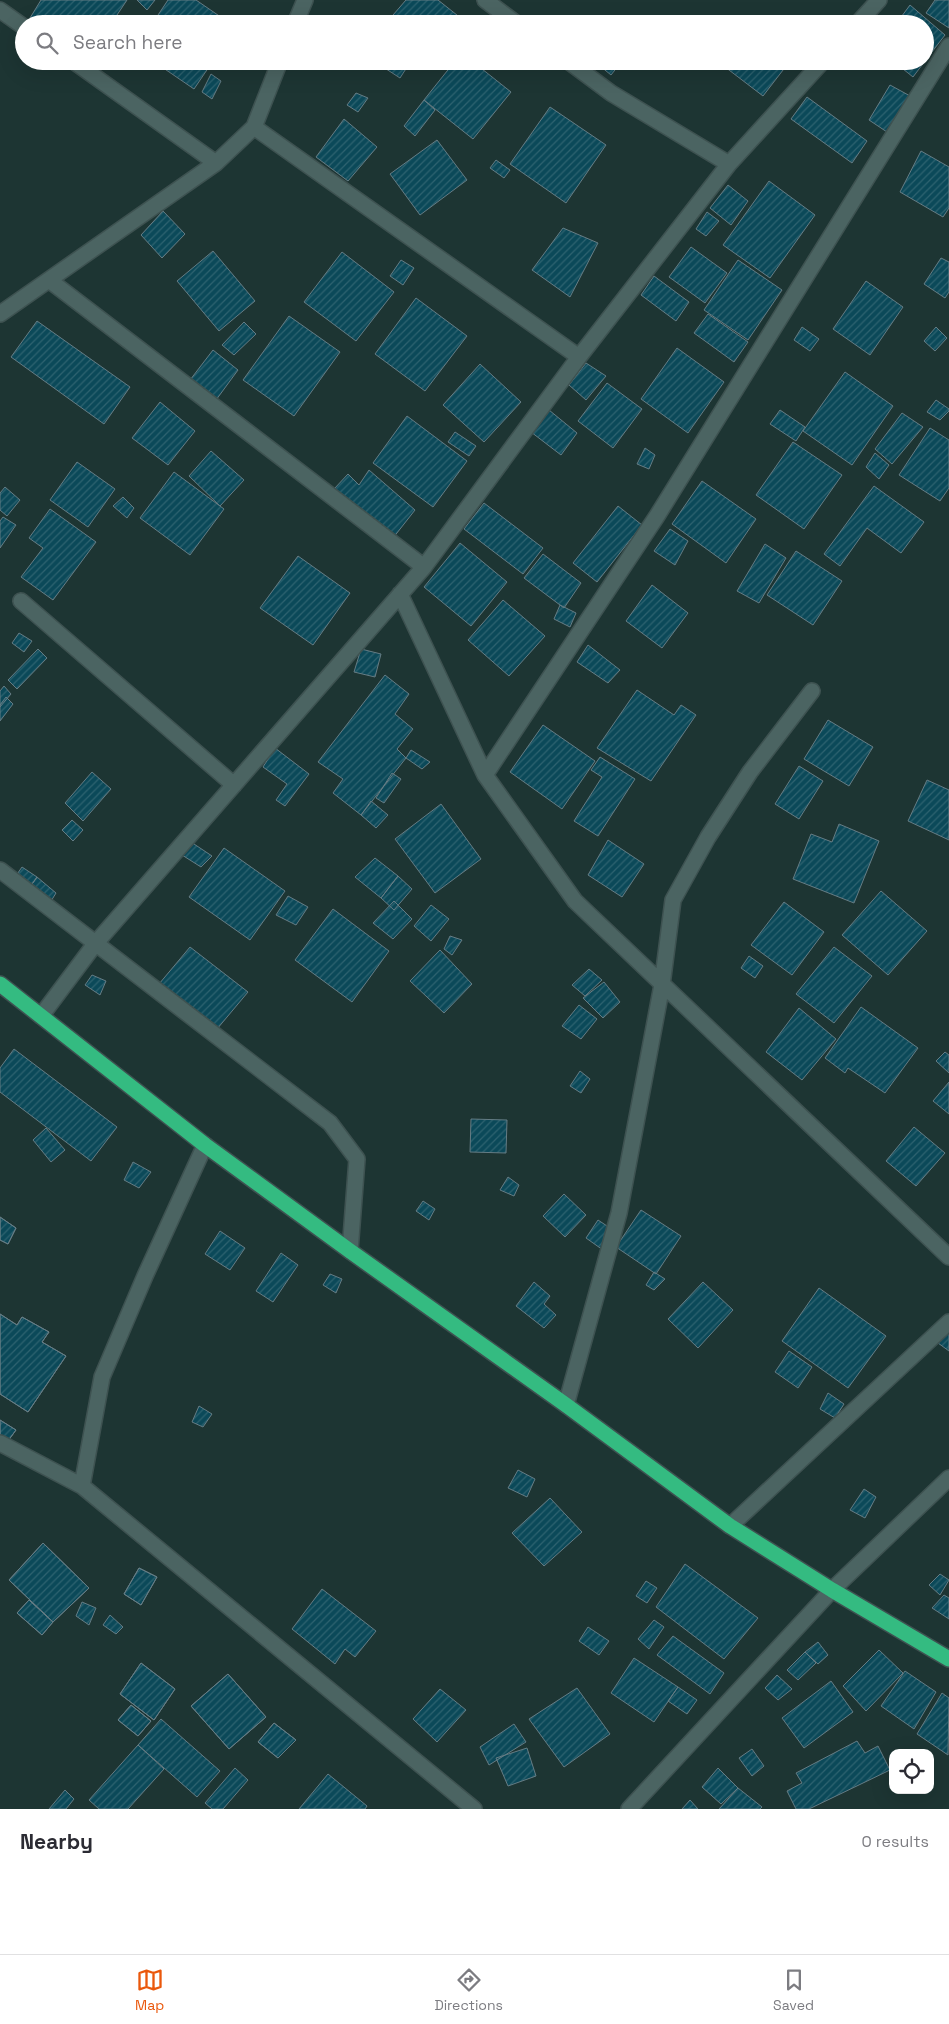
<!DOCTYPE html>
<style>
:root{--surface:#fff;--page:#f7f7f7;--text:#2b2b33;--muted:#7c7c81;--line:#e1e1e2;--accent:#ea580c}
body{margin:0;font-family:"Space Grotesk",sans-serif;background:var(--page);color:var(--text)}
.controls{position:absolute;right:15px;bottom:15px;display:grid;overflow:hidden;border-radius:10px;box-shadow:0 5px 20px #0002}
.controls button{width:45px;height:45px;display:grid;place-items:center;padding:0;border:0;border-bottom:1px solid var(--line);background:var(--surface);color:var(--text);font:25px sans-serif}
.list{margin:0;padding:0;list-style:none}
h2{display:flex;justify-content:space-between;align-items:center;height:65px;margin:0;padding:0 20px;font-size:21px}
h2 small{font-size:16px;font-weight:400;color:var(--muted)}
.icon{flex:none;width:28px;height:28px;fill:none;stroke:currentColor;stroke-width:2;stroke-linecap:round;stroke-linejoin:round}
.map{position:relative;flex:none;width:949px;height:1809px;overflow:hidden}
.search{position:absolute;background:var(--surface);box-shadow:0 5px 20px #0002;left:15px;right:15px;top:15px;height:55px;display:flex;align-items:center;gap:12px;box-sizing:border-box;padding:0 18px;border-radius:28px;color:var(--muted);font-size:19px}
.sheet{height:145px;background:var(--surface)}
nav{display:flex;justify-content:space-around;align-items:center;box-sizing:border-box;height:70px;border-top:1px solid var(--line);background:var(--surface);font-size:14px;color:var(--muted)}
nav a{display:grid;justify-items:center;gap:2px}
nav .on{color:var(--accent)}
.map>svg:first-child{display:block}
.building{fill:url(#building-hatch);stroke:#657c84}
.lines{fill:none;stroke-linecap:round;stroke-linejoin:round}
.street-casing{stroke:#3e5251;stroke-width:18}
.secondary-casing{stroke:#3e5251;stroke-width:18}
.highway-casing{stroke:#3e5251;stroke-width:18}
.street{stroke:#4b6462;stroke-width:15}
.secondary{stroke:#4b6462;stroke-width:15}
.highway{stroke:#34bb81;stroke-width:15}
</style>
<div class="map">
<svg width="949" height="1809" viewBox="0 0 949 1809">
<defs>
<pattern id="building-hatch" width="6" height="6" patternUnits="userSpaceOnUse" patternTransform="scale(1.25)"><rect width="6" height="6" fill="#0b4959"/><path d="M-1 1l2-2M0 6l6-6M5 7l2-2" fill="none" stroke="#2e6370"/></pattern>
</defs>
<rect width="100%" height="100%" fill="#1d3533"/>
<!-- building -->
<path class="building" d="M41,0H127L111,24H38L30,18Z
M137,0H155L147,10Z
M168,0H196L231,24H152Z
M406,0H438L467,23L403,24L393,15Z
M935,0H949V28L926,13Z
M910,5L945,35L925,61V24H896Z
M153,61H213L194,89Z
M383,61H411L400,78L380,65Z
M455,61H472L511,92L473,139L424,100Z
M594,61H622L611,75Z
M729,61H790L763,96L725,67Z
M893,61H925L913,77Z
M211,74L221,81L212,99L202,92Z
M890,85L912,97L890,134L869,120Z
M356,93L368,98L358,112L347,105Z
M807,97L867,141L852,163L791,119Z
M424,100L435,110L415,136L404,126Z
M550,107L606,145L566,203L510,164Z
M344,119L377,147L348,181L316,157Z
M437,140L467,180L420,215L390,174Z
M921,151L949,167V208L943,217L900,192Z
M496,160L510,170L504,178L490,168Z
M769,181L815,215L770,278L723,245Z
M728,185L748,201L731,225L710,208Z
M163,211L185,234L162,258L141,235Z
M707,212L719,221L706,236L696,229Z
M563,228L598,243L570,297L532,270Z
M691,247L727,273L705,303L669,277Z
M213,251L255,301L219,331L177,281Z
M342,252L394,292L356,341L304,302Z
M941,258L949,262V292L945,298L924,284Z
M401,260L414,268L403,285L390,276Z
M738,260L782,290L748,340L704,310Z
M654,276L689,302L676,321L641,295Z
M866,281L903,307L870,355L833,329Z
M416,298L467,336L425,391L375,354Z
M708,314L748,342L734,362L694,333Z
M289,316L340,352L294,416L243,380Z
M37,321L130,387L104,424L11,357Z
M244,322L256,334L234,355L222,345Z
M802,327L819,339L810,351L794,340Z
M936,327L947,338L935,351L924,341Z
M677,348L724,382L688,433L641,399Z
M213,350L238,370L216,400L190,380Z
M586,363L606,376L586,400L569,385Z
M480,364L521,402L484,442L443,405Z
M845,372L893,406L852,465L803,431Z
M607,383L642,409L613,448L578,421Z
M936,400L949,409V411L940,420L927,412Z
M160,402L195,431L168,465L132,438Z
M549,410L577,433L561,455L531,432Z
M780,410L805,427L796,441L770,424Z
M902,413L923,427L892,464L875,449Z
M407,416L467,461L433,507L373,463Z
M930,428L949,440V488L940,501L899,475Z
M455,432L476,446L469,456L448,442Z
M793,442L842,475L804,529L756,495Z
M645,448L655,455L649,469L637,464Z
M211,451L244,480L220,506L189,476Z
M875,453L889,465L879,479L866,467Z
M77,462L115,489L88,527L50,500Z
M369,470L415,510L393,538L334,489L348,474L359,485Z
M174,472L224,509L190,555L140,518Z
M702,481L756,519L726,563L672,524Z
M874,486L924,522L901,553L867,528L840,566L824,554Z
M5,487L20,500L7,516L0,510V493Z
M123,497L134,508L127,518L113,506Z
M484,503L543,548L523,574L464,529Z
M618,506L642,525L597,582L573,563Z
M50,509L96,542L53,600L21,577L43,548L29,538Z
M3,517L16,525L0,548V521Z
M670,529L688,541L675,565L654,551Z
M460,543L507,582L471,626L424,587Z
M765,544L786,558L759,603L737,591Z
M796,551L842,581L813,625L767,595Z
M543,554L581,583L564,608L524,578Z
M298,556L350,593L313,645L260,608Z
M652,585L688,613L662,648L626,621Z
M503,600L545,636L509,676L468,640Z
M560,605L576,613L570,627L554,619Z
M19,633L32,641L24,652L12,643Z
M588,645L620,670L608,683L577,662Z
M38,649L47,658L17,689L8,680Z
M361,649L381,654L375,677L354,672Z
M385,675L409,694L395,714L413,729L397,749L406,758L361,815L333,793L343,779L318,762Z
M4,686L11,694L0,707V691Z
M637,690L674,715L681,705L696,715L651,781L597,748Z
M6,697L13,704L0,721V705Z
M828,720L873,747L849,786L804,759Z
M543,725L595,761L562,809L510,772Z
M275,748L309,774L285,806L276,800L287,784L263,767Z
M411,750L430,762L422,769L406,758Z
M600,757L635,779L598,836L574,821L602,777L591,770Z
M799,766L823,781L799,819L775,804Z
M92,772L111,789L83,821L65,803Z
M392,773L401,779L384,803L376,798Z
M927,780L949,790V840L908,821Z
M371,801L388,815L376,828L361,815Z
M441,804L481,859L435,893L395,839Z
M72,820L83,830L73,841L62,830Z
M839,824L879,841L854,903L793,879L811,834L832,842Z
M608,840L644,864L622,897L588,875Z
M191,842L212,856L201,867L182,855Z
M224,848L285,891L250,940L189,897Z
M375,858L398,876L381,898L355,877Z
M22,867L37,877L28,890L13,880Z
M398,876L412,889L394,910L381,898Z
M37,877L56,893L48,906L28,890Z
M881,891L927,931L888,975L842,935Z
M288,896L308,907L296,925L276,915Z
M394,901L412,919L393,939L373,923Z
M784,902L824,932L792,975L751,945Z
M431,905L449,919L431,941L414,926Z
M333,909L389,951L352,1002L295,960Z
M450,936L462,940L452,955L444,949Z
M190,947L248,992L217,1029L159,984Z
M834,947L872,976L834,1023L796,994Z
M440,950L472,984L444,1013L410,981Z
M749,956L763,966L755,978L741,968Z
M589,969L602,980L585,996L572,985Z
M92,975L106,981L100,995L85,985Z
M604,982L620,1002L603,1018L583,998Z
M579,1005L597,1019L581,1039L562,1026Z
M861,1007L918,1048L885,1093L848,1068L845,1073L825,1058Z
M799,1008L836,1039L802,1080L766,1052Z
M14,1049L117,1127L91,1161L0,1092V1068Z
M945,1052L949,1055V1073L936,1061Z
M580,1071L590,1079L581,1093L570,1086Z
M949,1082V1114L933,1101Z
M471,1119L507,1120L506,1153L470,1152Z
M914,1127L945,1153L916,1186L886,1161Z
M46,1128L65,1150L51,1162L33,1140Z
M133,1162L151,1172L139,1188L124,1180Z
M508,1177L519,1185L514,1196L500,1190Z
M564,1194L586,1215L565,1237L543,1216Z
M423,1201L435,1209L429,1220L416,1211Z
M641,1210L681,1236L656,1274L616,1247Z
M0,1217L16,1228L8,1244L0,1240Z
M0,1217L16,1228L8,1244L0,1240Z
M598,1220L613,1230L603,1250L586,1238Z
M220,1231L245,1248L230,1270L205,1254Z
M281,1253L298,1265L273,1302L256,1291Z
M654,1272L665,1279L654,1290L646,1285Z
M330,1274L342,1279L336,1293L323,1285Z
M534,1282L550,1296L544,1304L556,1315L544,1328L516,1306Z
M703,1282L733,1310L698,1348L668,1319Z
M819,1288L886,1336L848,1388L782,1341Z
M0,1314L17,1325L22,1317L49,1332L42,1342L66,1356L28,1412L0,1394Z
M0,1314L17,1325L22,1317L49,1332L42,1342L66,1356L28,1412L0,1394Z
M946,1330L949,1332V1351L938,1343Z
M789,1351L812,1367L798,1388L775,1372Z
M828,1393L844,1404L835,1418L820,1409Z
M199,1406L212,1414L203,1427L192,1422Z
M0,1420L16,1430L8,1441L0,1435Z
M0,1420L16,1430L8,1441L0,1435Z
M518,1470L535,1479L527,1497L508,1488Z
M864,1489L876,1497L865,1518L850,1510Z
M550,1498L582,1532L544,1566L512,1533Z
M43,1543L89,1588L53,1622L9,1580Z
M43,1543L89,1588L53,1622L9,1580Z
M685,1564L758,1618L724,1659L656,1607Z
M139,1568L157,1577L141,1605L124,1594Z
M139,1568L157,1577L141,1605L124,1594Z
M940,1574L949,1580L940,1595L929,1585Z
M646,1581L657,1588L647,1603L636,1596Z
M322,1589L376,1631L355,1657L345,1649L335,1664L292,1629Z
M944,1595L949,1598V1619L932,1608Z
M29,1600L53,1622L42,1635L17,1613Z
M29,1600L53,1622L42,1635L17,1613Z
M82,1602L96,1608L89,1625L76,1616Z
M110,1615L123,1627L116,1634L103,1625Z
M654,1620L664,1627L649,1649L638,1639Z
M588,1627L609,1641L599,1655L579,1641Z
M673,1636L724,1673L710,1694L657,1655Z
M818,1642L828,1655L818,1664L805,1652Z
M879,1650L903,1673L866,1711L843,1686Z
M805,1652L816,1663L798,1680L787,1670Z
M634,1658L678,1687L654,1722L611,1693Z
M141,1663L175,1689L154,1720L120,1694Z
M141,1663L175,1689L154,1720L120,1694Z
M905,1671L936,1692L914,1729L881,1706Z
M228,1674L266,1717L229,1749L191,1706Z
M228,1674L266,1717L229,1749L191,1706Z
M777,1675L792,1689L778,1700L765,1688Z
M831,1681L853,1712L804,1748L782,1718Z
M678,1687L697,1700L687,1714L668,1701Z
M577,1688L610,1734L564,1767L529,1719Z
M440,1689L466,1710L437,1742L413,1719Z
M942,1693L949,1698L948,1755L917,1734Z
M131,1705L151,1721L138,1736L118,1720Z
M131,1705L151,1721L138,1736L118,1720Z
M161,1719L220,1771L197,1797L138,1745Z
M274,1723L296,1740L278,1758L258,1742Z
M274,1723L296,1740L278,1758L258,1742Z
M514,1724L526,1742L489,1765L480,1747Z
M857,1741L865,1753L878,1746L890,1770L809,1809H796L787,1791L802,1783L796,1773Z
M138,1745L164,1769L128,1809H99L89,1800Z
M527,1748L536,1776L508,1786L496,1758Z
M752,1749L764,1766L752,1776L739,1758Z
M235,1768L248,1780L223,1809H212L205,1803Z
M718,1768L738,1788L721,1804L702,1787Z
M328,1774L367,1806L365,1809H299Z
M738,1788L762,1807L760,1809H719Z
M65,1790L74,1799L66,1809H49Z
M690,1800L698,1809H682Z"/>
<g class="lines">
<!-- street casing -->
<g class="street-casing">
<path id="street" d="M485,0L517,24
M0,10L24,27
M295,24L305,0
M857,24L879,0
M73,61L216,163
M568,61L611,93L729,164
M254,127L579,357
M49,280L424,567
M0,314L216,163L254,127L280,61
M400,594L485,775L575,901L949,1257
M21,601L234,785
M485,775L657,516L949,46
M0,870L330,1123L357,1159L350,1251
M41,1016L95,944L424,567L579,357L729,164L823,61
M566,1405L619,1213L662,985L673,900L708,837L750,772L812,691
M0,1443L82,1486L474,1809
M82,1486L102,1377L145,1276L205,1145
M730,1526L949,1322
M832,1590L949,1478"/>
</g>
<!-- secondary casing -->
<g class="secondary-casing">
<path id="secondary" d="M629,1809L832,1590"/>
</g>
<!-- highway casing -->
<g class="highway-casing">
<path id="highway" d="M0,984L205,1145L350,1251L566,1405L730,1526L832,1590L949,1659"/>
</g>
<!-- street -->
<use href="#street" class="street"/>
<!-- secondary -->
<use href="#secondary" class="secondary"/>
<!-- highway -->
<use href="#highway" class="highway"/>
</g>
</svg>
<div class="controls">
<button><svg class="icon" aria-label="locate" viewBox="0 0 24 24"><circle cx="12" cy="12" r="6"/><path d="M12 2v4M12 18v4M2 12h4M18 12h4"/></svg></button>
</div>
<div class="search"><svg class="icon" aria-label="search" viewBox="0 0 24 24"><circle cx="10" cy="10" r="6"/><path d="M15 15l6 6"/></svg>Search here</div>
</div>
<section class="sheet">
<h2>Nearby<small>0 results</small></h2>
<ul class="list">
</ul>
</section>
<nav>
<a class="on"><svg class="icon" aria-label="map" viewBox="0 0 24 24"><path d="M3 6l6-2 6 2 6-2v14l-6 2-6-2-6 2zM9 4v14M15 6v14"/></svg>Map</a>
<a><svg class="icon" aria-label="directions" viewBox="0 0 24 24"><path d="M12 3l9 9-9 9-9-9zM9 14v-3h6M13 9l2 2-2 2"/></svg>Directions</a>
<a><svg class="icon" aria-label="saved" viewBox="0 0 24 24"><path d="M7 4h10v16l-5-4-5 4z"/></svg>Saved</a>
</nav>
